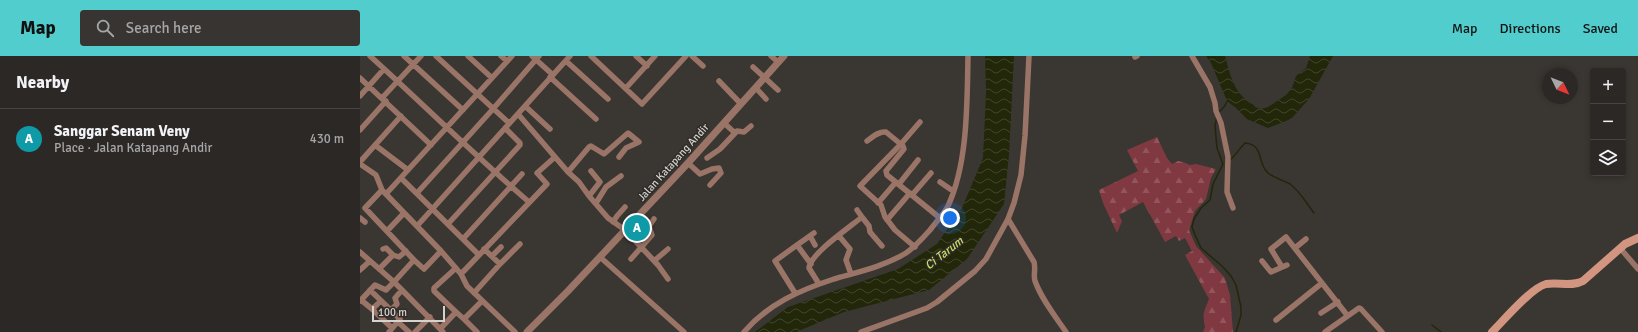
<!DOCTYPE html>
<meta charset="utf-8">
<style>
:root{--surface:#2c2826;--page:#383432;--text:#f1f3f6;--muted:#a6a6a7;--line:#484443;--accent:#52cdce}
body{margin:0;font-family:Signika,sans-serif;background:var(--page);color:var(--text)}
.controls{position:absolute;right:12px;top:12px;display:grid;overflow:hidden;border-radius:4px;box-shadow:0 2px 6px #0003}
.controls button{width:36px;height:36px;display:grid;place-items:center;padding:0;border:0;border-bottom:1px solid var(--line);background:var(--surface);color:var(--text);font:20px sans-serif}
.compass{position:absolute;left:1182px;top:12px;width:36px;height:36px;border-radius:50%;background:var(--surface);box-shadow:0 2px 6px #0003;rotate:133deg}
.scale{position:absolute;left:12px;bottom:10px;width:73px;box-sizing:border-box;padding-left:4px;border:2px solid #d5d2d0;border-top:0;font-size:11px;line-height:14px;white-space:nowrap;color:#d5d2d0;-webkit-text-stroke:3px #302c28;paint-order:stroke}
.you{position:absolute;left:590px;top:162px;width:14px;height:14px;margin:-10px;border:3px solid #fff;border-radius:50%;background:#1a73e8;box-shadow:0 0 0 6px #1a73e833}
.badge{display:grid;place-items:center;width:26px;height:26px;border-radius:50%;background:var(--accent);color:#fff;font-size:13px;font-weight:700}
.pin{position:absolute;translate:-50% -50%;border:2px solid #fff;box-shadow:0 1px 4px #0006}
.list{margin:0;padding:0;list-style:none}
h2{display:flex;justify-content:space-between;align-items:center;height:52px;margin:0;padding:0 16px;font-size:17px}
h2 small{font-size:13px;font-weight:400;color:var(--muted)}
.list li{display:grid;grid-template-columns:26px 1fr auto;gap:12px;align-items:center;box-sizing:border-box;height:60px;padding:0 16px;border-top:1px solid var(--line)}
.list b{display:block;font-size:15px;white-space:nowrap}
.list p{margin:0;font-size:13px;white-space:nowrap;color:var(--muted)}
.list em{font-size:13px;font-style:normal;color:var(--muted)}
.icon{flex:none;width:22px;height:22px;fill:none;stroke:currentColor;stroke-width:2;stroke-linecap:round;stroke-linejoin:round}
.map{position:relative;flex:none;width:1278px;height:276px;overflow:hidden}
header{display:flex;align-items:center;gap:24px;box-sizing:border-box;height:56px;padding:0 20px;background:var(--accent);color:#111}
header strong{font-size:19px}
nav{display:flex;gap:22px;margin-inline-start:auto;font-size:14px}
.search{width:280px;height:36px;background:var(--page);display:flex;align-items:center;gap:10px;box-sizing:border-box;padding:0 14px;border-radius:4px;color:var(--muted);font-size:15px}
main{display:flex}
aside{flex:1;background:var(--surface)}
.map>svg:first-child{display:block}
.forest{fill:url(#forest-firs)}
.water{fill:url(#water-waves)}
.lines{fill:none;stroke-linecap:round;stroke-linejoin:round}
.stream{stroke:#22270a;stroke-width:1.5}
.minor{stroke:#9a7466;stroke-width:5.5}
.tertiary{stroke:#9a7466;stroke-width:7}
.secondary{stroke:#d29580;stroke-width:8}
.labels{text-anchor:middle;stroke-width:3;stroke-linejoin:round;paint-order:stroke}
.street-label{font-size:11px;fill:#d5d2d0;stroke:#302c28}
.water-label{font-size:12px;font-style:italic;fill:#c7dd65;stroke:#302c28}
</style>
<header>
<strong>Map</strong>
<div class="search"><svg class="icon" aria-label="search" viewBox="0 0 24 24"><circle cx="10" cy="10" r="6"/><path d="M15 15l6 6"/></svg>Search here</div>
<nav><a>Map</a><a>Directions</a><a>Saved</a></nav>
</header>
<main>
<aside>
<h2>Nearby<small></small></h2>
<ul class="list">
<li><span class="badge" style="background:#0f9aa8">A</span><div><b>Sanggar Senam Veny</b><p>Place · Jalan Katapang Andir</p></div><em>430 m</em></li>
</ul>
</aside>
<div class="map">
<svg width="1278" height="276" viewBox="0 0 1278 276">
<defs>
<pattern id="forest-firs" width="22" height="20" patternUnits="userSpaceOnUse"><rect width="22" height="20" fill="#803941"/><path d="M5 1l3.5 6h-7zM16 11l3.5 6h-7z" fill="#91555b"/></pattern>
<pattern id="water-waves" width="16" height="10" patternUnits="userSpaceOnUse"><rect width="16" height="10" fill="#22270a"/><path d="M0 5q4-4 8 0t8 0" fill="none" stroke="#41452d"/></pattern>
</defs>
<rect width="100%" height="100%" fill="#3a3632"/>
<!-- forest -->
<path class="forest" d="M797,81L807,102L812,108L818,105L823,106L830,109L836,108L856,113L851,122L846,143L835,155L829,174L836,190L865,222L870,239L873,276H843L845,271C842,257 844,256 849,243L825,199L832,195L825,182L819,185L816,180L805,186L783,146L759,159L762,165L757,177L743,147L739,134L778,115L767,94Z"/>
<!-- water -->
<path class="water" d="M625,0H654L649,99L644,148L607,203L569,234L484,256L436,276H395L428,251L538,213L577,188L602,152L623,102L626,37Z
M846,0H865C869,14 872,30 883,41C887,45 892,46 895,51L901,53L908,51L926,39L932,32L936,20L946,12L950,0H973L949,43L931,63L908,72L887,63L876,52L867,45L851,7Z"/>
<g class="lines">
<!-- stream -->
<path class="stream" d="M858,57L864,51L868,44
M857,60L855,70L857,92L863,108L853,128L850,144L841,152L834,163L832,171L835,179L841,192L863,211L871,220L876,229L881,251V259L876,276
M870,104C876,99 879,93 885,87C905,89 896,106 908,117C914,122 923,124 930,128C939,134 947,148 954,157
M1072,269L1081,276"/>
<!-- minor -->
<path class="minor" d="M10,0C63,48 114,99 169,146
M44,0L103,54
M76,0L149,67
M108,0L132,22
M141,0L147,5
M172,0L193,19
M231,0L282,48L326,0
M276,0L287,10
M332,0L343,10
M411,0L418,6
M832,0L850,31L855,47L856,55L861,67L868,101L867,136L873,152
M775,1L777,0
M206,5L248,43
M393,11L418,34
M190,21L236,63
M0,22L71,89
M359,25L381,48
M266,32L295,0
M396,32L406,43
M0,40L24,13
M22,42L61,0
M165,50L190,73
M158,58L208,116
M364,67L375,77
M0,74L26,45
M507,85C513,81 518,75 526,76L543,90L544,93L526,115L527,119L580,162
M15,89L48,114
M259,101L266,92L279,86L268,77L244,98L231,90L229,91L208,116L219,126L229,140L248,162L265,174L298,209L308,223
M347,102L360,93L377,75L384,76L391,70
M0,106L41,60
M328,107L340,118L352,113L359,112L361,117L350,129
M0,108L16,119L22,134L81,195L101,218L107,230L155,276
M41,122L119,199
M580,126L593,135
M539,128L558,104
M22,134L5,152L54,204L64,213L81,195
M57,137L133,53L179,0
M26,138L152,0
M552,139L571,117
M229,140L240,126L231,115
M236,147L246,131L261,120
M518,147L536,126
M502,161L509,170L510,176L522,190
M0,162L5,166
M648,163L674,206C676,213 673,219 675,225C682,244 695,260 706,276
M527,164L550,137
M253,166L257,160L265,151
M88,168L160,89V87L145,72
M57,170L210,0
M27,175L44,157
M450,180L455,189
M479,180L490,193L486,204L491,218
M103,183L162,118
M555,191L535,174L525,161L521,149L500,130L541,88L560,66
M935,192L946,183
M1260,192L1278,213
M23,193L26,192L33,199
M124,193L140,208
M0,196L34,226L26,234L15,229L1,244
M132,200L141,191
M240,201L324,276
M271,203L292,179L289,170L294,163
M294,205L308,193
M902,205L911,216L927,209
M451,208L437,189L454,177
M922,211L911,193L926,181L987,259
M96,212L74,232V235L96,256
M19,213L33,199L39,201L46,195
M0,214L10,205
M101,218L187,128L177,117L195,101
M459,228L449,212C450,198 490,171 502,161L497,154
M10,234L40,263L29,276
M42,234L83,276
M114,237L140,208L160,188
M435,237L415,205L437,189
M0,245L1,244L12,253L21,245
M12,253L32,272
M31,254L37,248L35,242L42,234L34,226L54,204
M961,257L978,246
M104,263L117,276
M916,264L962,227
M38,266L49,276
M80,273L96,256L104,263L122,245
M55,276L70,261
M384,276C408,248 440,234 474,223C498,216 525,210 546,197C555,191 562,183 570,174C576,166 583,159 588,150C608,107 607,47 608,0
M501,276L567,252L577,246L615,215L626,203L648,163L654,147L661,119L665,80L669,0
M965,276L999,252L1001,253L1022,276"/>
<!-- tertiary -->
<path class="tertiary" d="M167,276L208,235L328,107L424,0"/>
<!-- secondary -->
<path class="secondary" d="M1132,276C1144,264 1171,232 1186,228C1199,226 1212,231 1223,225L1265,188L1278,182"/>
</g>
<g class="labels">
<!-- street labels -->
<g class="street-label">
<text transform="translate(313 106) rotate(-48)" y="4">Jalan Katapang Andir</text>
</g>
<!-- water labels -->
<g class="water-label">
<text transform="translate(584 197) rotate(-38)" y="4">Ci Tarum</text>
</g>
</g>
</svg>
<div class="controls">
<button>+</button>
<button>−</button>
<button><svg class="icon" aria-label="layers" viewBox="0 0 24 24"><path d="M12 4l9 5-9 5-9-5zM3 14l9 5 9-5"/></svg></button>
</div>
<svg class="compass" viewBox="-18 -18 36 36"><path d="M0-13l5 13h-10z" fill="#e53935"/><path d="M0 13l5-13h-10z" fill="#a6a6a7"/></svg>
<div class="scale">100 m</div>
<div class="you"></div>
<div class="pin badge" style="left:277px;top:172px;background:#0f9aa8">A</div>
</div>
</main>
